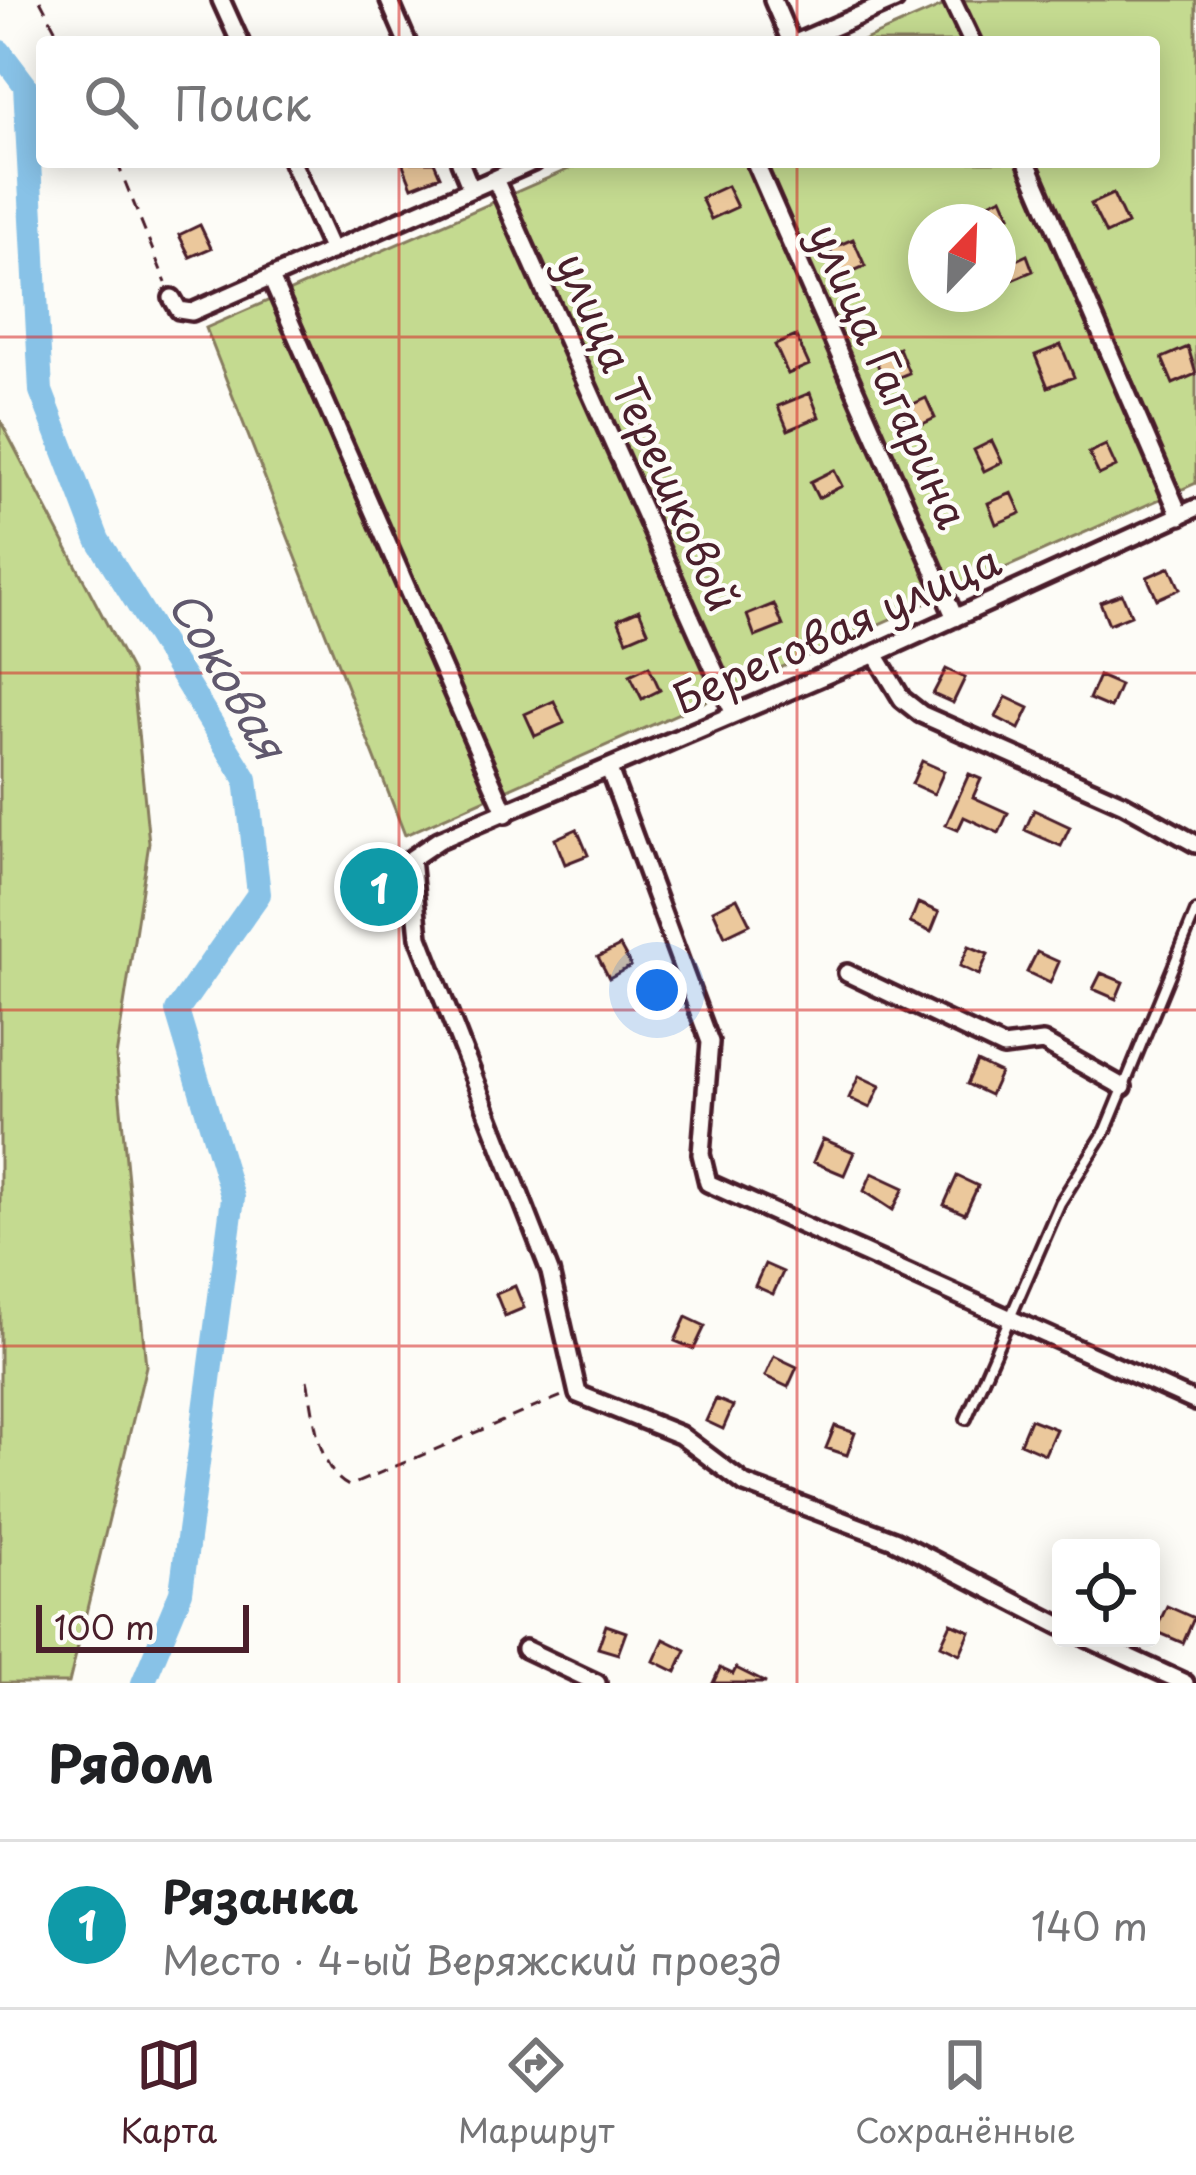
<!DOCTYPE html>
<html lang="ru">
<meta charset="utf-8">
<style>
:root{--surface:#fff;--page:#f6f6f6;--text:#202124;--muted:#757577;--line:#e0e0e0;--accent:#4a1f2b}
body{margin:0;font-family:"Playpen Sans",sans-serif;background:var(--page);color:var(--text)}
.controls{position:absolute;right:36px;bottom:36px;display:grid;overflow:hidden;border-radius:12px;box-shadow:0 6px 30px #0003}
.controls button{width:108px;height:108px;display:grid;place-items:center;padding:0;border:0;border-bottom:3px solid var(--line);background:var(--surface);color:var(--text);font:60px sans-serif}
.compass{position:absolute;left:908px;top:204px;width:108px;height:108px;border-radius:50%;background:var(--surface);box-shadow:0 6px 30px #0003;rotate:23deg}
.scale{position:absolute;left:36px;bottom:30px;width:213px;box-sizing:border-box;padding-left:12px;border:6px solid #4a1f2b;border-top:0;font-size:33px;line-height:42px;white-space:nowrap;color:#4a1f2b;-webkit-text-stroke:9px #fdfcf7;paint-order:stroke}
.you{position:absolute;left:657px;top:990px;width:42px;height:42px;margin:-30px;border:9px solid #fff;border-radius:50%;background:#1a73e8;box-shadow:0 0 0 18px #1a73e833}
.badge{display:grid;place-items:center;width:78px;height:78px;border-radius:50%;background:var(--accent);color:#fff;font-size:39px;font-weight:700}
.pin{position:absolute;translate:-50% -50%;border:6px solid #fff;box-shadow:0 3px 12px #0006}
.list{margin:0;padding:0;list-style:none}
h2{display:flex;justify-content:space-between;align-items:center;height:156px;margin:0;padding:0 48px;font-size:51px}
h2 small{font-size:39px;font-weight:400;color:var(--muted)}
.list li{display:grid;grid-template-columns:78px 1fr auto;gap:36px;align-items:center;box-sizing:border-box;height:168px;padding:0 48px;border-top:3px solid var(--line)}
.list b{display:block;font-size:45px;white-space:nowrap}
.list p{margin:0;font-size:39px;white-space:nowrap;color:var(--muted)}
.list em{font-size:39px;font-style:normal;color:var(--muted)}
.icon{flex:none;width:66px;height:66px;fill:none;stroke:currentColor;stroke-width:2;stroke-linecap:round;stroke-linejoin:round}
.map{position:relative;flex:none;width:1196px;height:1683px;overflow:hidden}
.search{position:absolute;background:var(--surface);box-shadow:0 6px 30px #0003;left:36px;right:36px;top:36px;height:132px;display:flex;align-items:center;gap:30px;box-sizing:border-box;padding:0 42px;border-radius:12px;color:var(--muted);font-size:45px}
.sheet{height:324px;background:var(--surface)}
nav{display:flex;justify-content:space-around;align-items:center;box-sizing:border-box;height:168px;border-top:3px solid var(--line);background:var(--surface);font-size:33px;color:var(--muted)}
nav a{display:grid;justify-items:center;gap:6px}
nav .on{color:var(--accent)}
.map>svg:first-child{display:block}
.green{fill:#c4da90;stroke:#877c5e;stroke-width:3;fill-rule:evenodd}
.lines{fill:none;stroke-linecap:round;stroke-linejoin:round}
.river{stroke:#88c2e7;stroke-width:24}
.building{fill:#ebc89c;stroke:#4a1f2b;stroke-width:3}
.service-casing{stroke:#4a1f2b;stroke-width:16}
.minor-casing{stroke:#4a1f2b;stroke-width:24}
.path{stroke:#4a1f2b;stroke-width:3;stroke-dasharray:12 9;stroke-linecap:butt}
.service{stroke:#fdfcf7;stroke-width:8}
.minor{stroke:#fdfcf7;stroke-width:15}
.grid{fill:none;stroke:#d62828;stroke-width:3;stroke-opacity:0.55}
.labels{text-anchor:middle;stroke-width:9;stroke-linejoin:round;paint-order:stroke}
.street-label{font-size:42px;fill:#4a1f2b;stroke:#fdfcf7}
.water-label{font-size:45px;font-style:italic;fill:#60586d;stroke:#fdfcf7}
</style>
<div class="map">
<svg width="1196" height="1683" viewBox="0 0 1196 1683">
<rect width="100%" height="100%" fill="#fdfcf7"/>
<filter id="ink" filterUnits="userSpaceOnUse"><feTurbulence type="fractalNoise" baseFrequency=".00833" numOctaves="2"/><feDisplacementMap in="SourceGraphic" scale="24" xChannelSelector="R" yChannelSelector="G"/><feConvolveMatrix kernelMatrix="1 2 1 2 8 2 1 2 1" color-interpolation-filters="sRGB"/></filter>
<g filter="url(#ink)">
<!-- green -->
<path class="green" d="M956,0H1196V483L405,835L206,328L585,162H1154V42H860ZM926,222H998V294H926Z
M0,420L132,672L149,843L116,1057L146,1366L69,1683H0Z"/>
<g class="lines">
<!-- river -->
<path class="river" d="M0,52L25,85L41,391L98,540L246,779L259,894L177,1011L233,1198L181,1592L143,1683"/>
</g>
<!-- building -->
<path class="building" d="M402,162H434L440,176L412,187Z
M727,186L737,207L711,219L701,198Z
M1113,194L1127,224L1106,234L1091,204Z
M1002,197L1010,215L980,222L974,210Z
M200,225L211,248L190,257L179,235Z
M853,239L865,266L842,276L830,249Z
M1027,255L1033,271L1007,282L1001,267Z
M796,336L809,365L788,374L775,345Z
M1061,345L1074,377L1048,387L1035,355Z
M1188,347L1196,374L1173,384L1162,358Z
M899,348L909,373L885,383L875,358Z
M810,393L819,417L788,430L778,406Z
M926,398L935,418L910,430L901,410Z
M992,441L1002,462L984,471L974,450Z
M1106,445L1116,467L1099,475L1089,453Z
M834,470L842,486L818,498L810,482Z
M1012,493L1021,513L996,524L988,503Z
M1170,567L1180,589L1157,599L1147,577Z
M1122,594L1131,615L1109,624L1100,602Z
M774,604L783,626L755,637L747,615Z
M639,610L648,631L627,640L618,619Z
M649,666L660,690L642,699L630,675Z
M946,669L965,678L953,703L933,694Z
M1099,676L1120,685L1110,708L1089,699Z
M1006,697L1029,708L1019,729L996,717Z
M554,701L564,723L535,736L525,714Z
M922,761L944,771L934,794L912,784Z
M969,774L981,779L973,797L1008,813L999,833L964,817L958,830L946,825Z
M1034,810L1070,827L1061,846L1025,830Z
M577,829L588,855L565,864L555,839Z
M737,898L750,924L725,936L713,910Z
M918,903L939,912L931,932L910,923Z
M620,946L631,966L609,978L598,957Z
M969,946L988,954L979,975L960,966Z
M1037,952L1059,962L1050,983L1027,972Z
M1101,973L1123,982L1116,999L1093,989Z
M977,1062L1000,1073L990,1095L967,1084Z
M859,1076L880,1086L870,1108L849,1098Z
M823,1139L854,1152L844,1175L813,1162Z
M872,1173L904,1188L893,1210L864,1191Z
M957,1176L978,1186L965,1214L944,1205Z
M765,1264L783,1272L773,1294L755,1286Z
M515,1286L524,1308L505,1316L496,1294Z
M686,1317L705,1326L694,1349L675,1341Z
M774,1356L797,1367L788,1387L765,1376Z
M716,1399L733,1406L723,1429L706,1421Z
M1030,1419L1056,1429L1045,1454L1020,1443Z
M835,1426L855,1433L847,1455L826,1448Z
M1167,1606L1194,1618L1183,1643L1155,1631Z
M951,1623L970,1631L960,1654L941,1645Z
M606,1625L626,1632L618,1654L598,1648Z
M664,1639L686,1650L676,1672L654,1661Z
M720,1668L733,1674L736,1668L766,1683H713Z"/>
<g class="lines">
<!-- service casing -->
<g class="service-casing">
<path id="service" d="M966,1419L1060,1203L1106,1130L1196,911"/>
</g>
<!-- minor casing -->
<g class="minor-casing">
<path id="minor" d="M221,0L240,42
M389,0L407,42
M773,0L791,42
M952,0L972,42
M798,42L895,0
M292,162L332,251
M460,162L471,189
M755,162L955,618
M1027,162L1180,516
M495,179L734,714
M271,278L506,814
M172,298L179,310L192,312L533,162
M875,654L902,699L921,714L1124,804L1196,844
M609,769L710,1042L701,1154L708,1183L1196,1402
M847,973L1003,1047L1043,1042L1123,1087
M1061,1626L894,1540L745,1484L680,1435L578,1394L550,1272L419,937L411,859L439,840L875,654L1196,508
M1087,1638L1185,1683
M525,1649L597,1683"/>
</g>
<!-- path -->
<path class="path" d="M40,0L62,42
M117,162L166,283
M307,1380C315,1413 316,1470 349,1486L564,1395"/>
<!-- service -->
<use href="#service" class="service"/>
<!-- minor -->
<use href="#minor" class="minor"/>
</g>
</g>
<!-- grid -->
<path class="grid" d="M399,0V42M797,0V42M399,162V1683M797,162V1683M0,337H1196M0,673H1196M0,1010H1196M0,1346H1196"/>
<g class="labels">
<!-- street labels -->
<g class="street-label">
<text transform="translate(888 376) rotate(66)" y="15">улица Гагарина</text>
<text transform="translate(647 432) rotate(66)" y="15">улица Терешковой</text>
<text transform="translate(837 630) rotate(-24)" y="15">Береговая улица</text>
</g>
<!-- water labels -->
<g class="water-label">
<text transform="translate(227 675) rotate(60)" y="16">Соковая</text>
</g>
</g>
</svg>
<div class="controls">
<button><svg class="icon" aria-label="locate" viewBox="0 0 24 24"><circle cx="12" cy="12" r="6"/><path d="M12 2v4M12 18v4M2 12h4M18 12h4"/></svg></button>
</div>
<svg class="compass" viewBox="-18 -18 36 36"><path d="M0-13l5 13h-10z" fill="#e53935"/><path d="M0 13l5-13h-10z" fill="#757577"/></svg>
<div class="scale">100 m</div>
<div class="you"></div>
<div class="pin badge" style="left:379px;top:887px;background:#0f9aa8">1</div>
<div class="search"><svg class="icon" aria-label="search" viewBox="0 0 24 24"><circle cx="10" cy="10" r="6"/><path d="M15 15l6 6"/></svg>Поиск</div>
</div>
<section class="sheet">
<h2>Рядом<small></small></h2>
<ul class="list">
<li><span class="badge" style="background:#0f9aa8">1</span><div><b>Рязанка</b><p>Место · 4-ый Веряжский проезд</p></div><em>140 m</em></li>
</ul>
</section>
<nav>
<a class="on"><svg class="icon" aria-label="map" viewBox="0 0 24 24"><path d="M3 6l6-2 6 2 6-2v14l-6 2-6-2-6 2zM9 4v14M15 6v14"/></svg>Карта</a>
<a><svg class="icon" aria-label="directions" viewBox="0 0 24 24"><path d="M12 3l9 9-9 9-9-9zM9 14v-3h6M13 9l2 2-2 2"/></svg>Маршрут</a>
<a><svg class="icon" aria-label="saved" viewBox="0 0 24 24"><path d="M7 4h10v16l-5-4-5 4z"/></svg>Сохранённые</a>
</nav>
